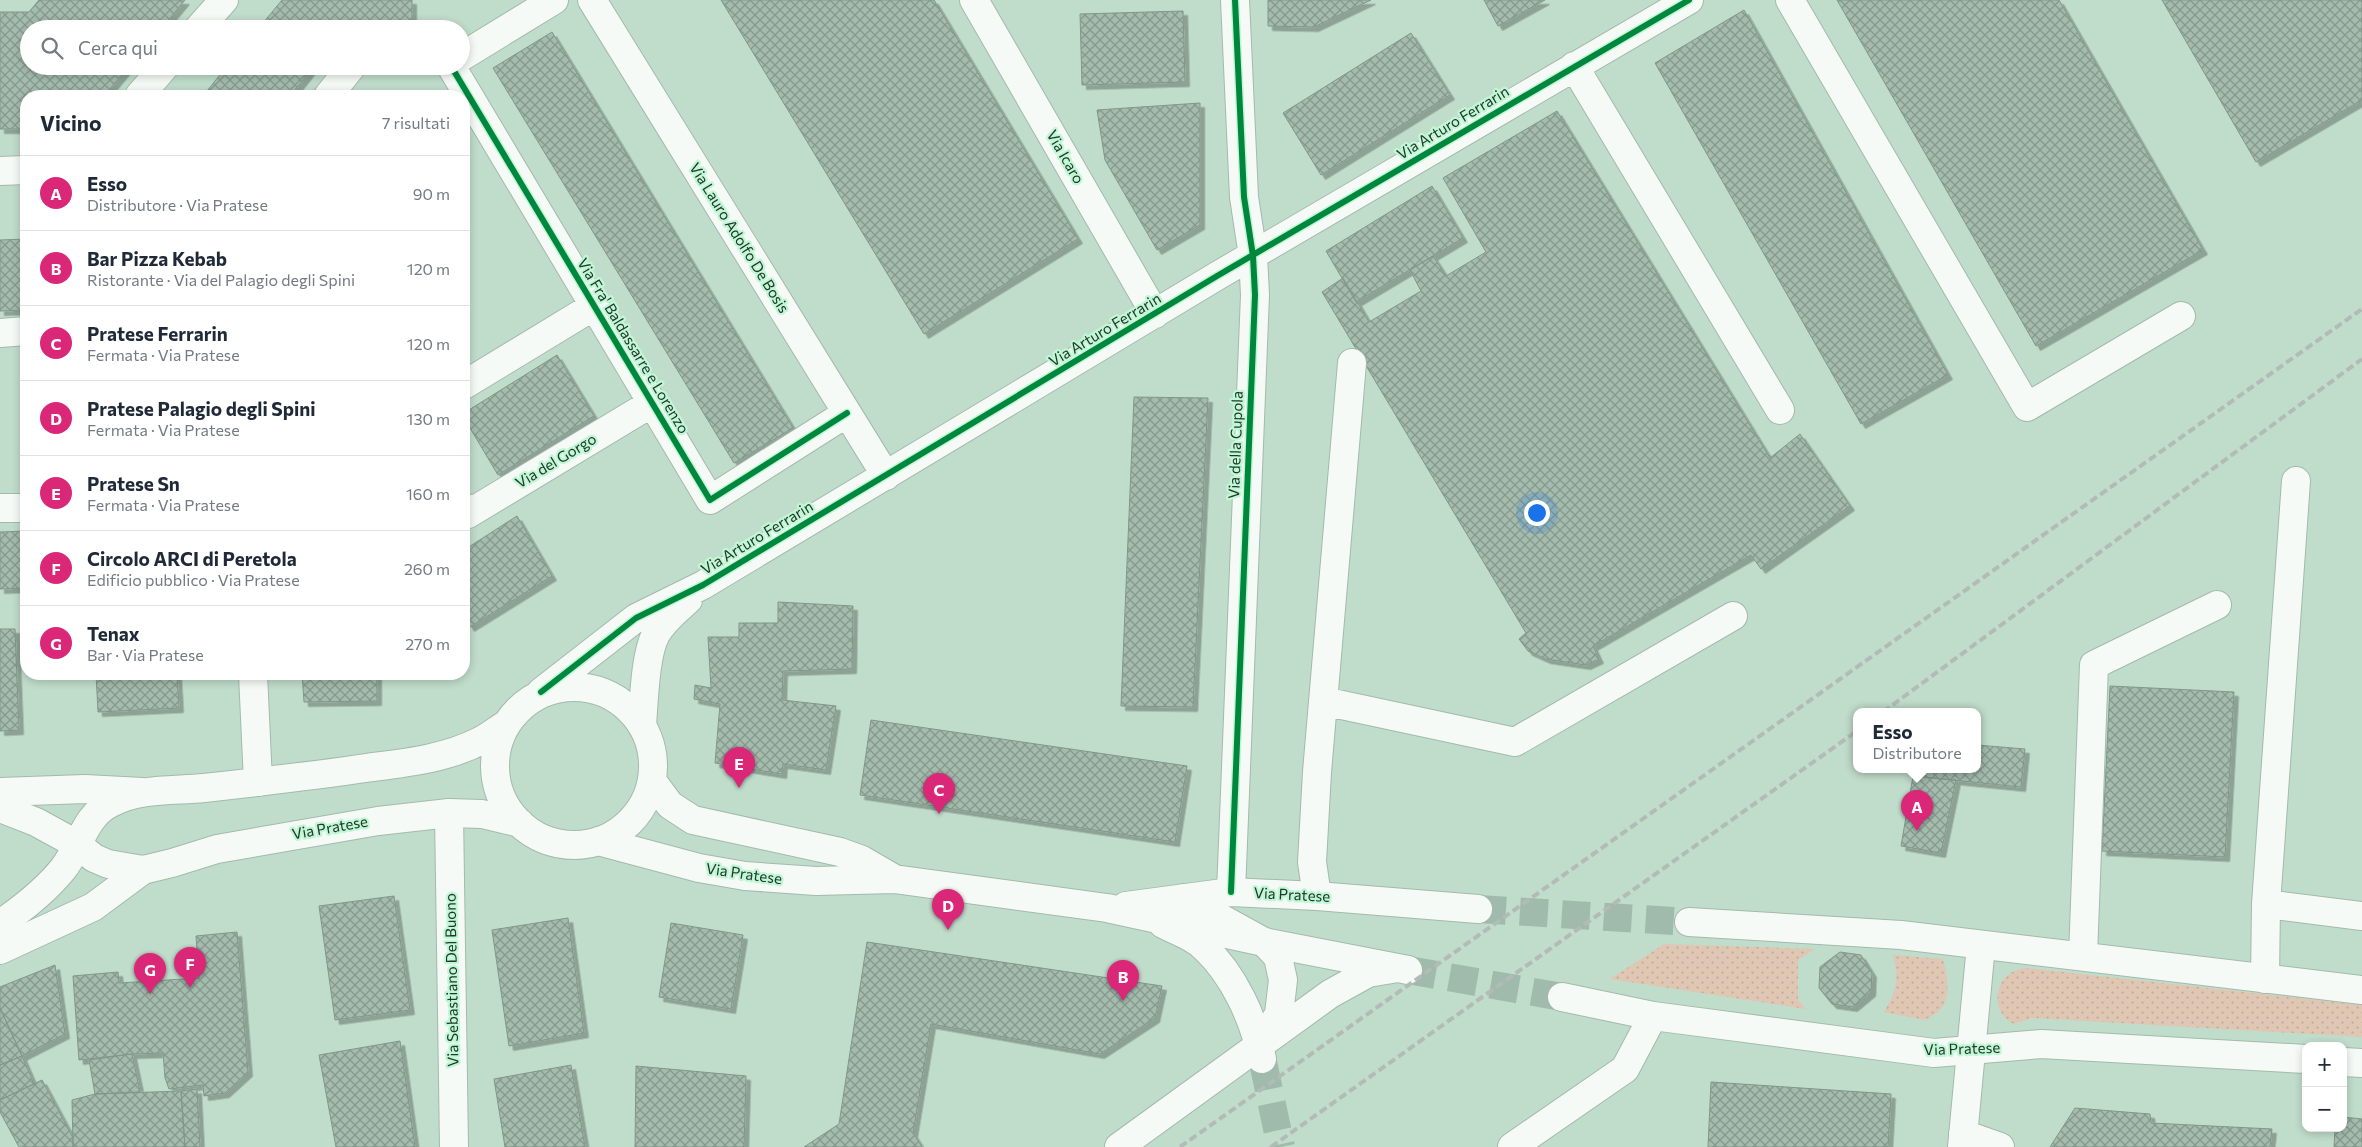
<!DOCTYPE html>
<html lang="it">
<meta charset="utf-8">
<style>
:root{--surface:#fff;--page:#f6f6f7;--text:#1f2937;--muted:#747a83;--line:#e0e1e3;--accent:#db2777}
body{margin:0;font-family:Commissioner,sans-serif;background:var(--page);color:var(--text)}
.controls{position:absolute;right:15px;bottom:15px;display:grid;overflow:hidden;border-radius:10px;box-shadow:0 2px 8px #0003}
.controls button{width:45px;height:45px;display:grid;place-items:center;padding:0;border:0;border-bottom:1px solid var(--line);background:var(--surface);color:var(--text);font:25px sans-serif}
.you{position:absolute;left:1536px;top:512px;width:18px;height:18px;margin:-12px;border:4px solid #fff;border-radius:50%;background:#1a73e8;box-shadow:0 0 0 8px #1a73e833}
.badge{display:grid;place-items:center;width:32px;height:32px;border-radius:50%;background:var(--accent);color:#fff;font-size:16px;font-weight:700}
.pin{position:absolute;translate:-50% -41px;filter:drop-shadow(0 1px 2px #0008)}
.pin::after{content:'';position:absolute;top:26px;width:18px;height:15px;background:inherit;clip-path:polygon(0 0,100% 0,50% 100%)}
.popup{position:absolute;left:1853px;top:708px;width:128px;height:65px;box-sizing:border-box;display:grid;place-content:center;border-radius:10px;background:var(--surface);filter:drop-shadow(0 1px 4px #0005);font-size:16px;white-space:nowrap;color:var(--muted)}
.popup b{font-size:19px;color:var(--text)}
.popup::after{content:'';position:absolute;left:50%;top:100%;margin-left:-10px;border:10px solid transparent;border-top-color:var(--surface)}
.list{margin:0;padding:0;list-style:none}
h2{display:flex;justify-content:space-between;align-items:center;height:65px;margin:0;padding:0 20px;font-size:21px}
h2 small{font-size:16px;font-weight:400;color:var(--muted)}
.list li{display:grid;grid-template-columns:32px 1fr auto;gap:15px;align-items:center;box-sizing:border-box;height:75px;padding:0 20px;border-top:1px solid var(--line)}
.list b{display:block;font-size:19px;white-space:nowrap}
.list p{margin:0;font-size:16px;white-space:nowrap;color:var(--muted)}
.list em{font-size:16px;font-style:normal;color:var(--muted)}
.icon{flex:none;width:28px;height:28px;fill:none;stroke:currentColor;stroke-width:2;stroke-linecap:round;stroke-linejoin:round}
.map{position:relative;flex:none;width:2362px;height:1147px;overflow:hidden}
.search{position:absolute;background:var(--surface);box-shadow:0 2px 8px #0003;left:20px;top:20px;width:450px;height:55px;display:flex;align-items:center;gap:12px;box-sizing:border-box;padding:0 18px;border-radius:28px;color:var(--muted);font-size:19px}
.panel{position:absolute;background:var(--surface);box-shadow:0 2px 8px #0003;left:20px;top:90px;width:450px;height:590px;border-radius:20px}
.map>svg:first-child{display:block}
.grass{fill:url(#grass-dots)}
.building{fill:url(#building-cross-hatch);stroke:#80978a;filter:url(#shadow)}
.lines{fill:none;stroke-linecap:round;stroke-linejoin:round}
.minor-tunnel{stroke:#a0bbab;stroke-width:28;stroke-dasharray:28 14;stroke-linecap:butt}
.major-tunnel{stroke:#a0bbab;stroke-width:28;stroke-dasharray:28 14;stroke-linecap:butt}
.minor-casing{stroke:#a3baad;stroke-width:30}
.major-casing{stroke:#a3baad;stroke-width:30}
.minor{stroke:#f6faf7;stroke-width:28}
.major{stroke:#f6faf7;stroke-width:28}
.rail{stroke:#b3bbb7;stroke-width:4;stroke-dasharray:8 4;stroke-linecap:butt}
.cycleway-casing{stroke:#c0f7d5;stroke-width:9}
.cycleway{stroke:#00873e;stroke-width:6}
.labels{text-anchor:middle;stroke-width:4.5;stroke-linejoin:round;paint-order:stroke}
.street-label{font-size:15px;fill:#22372b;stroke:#c0f7d5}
</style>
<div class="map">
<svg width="2362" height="1147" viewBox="0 0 2362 1147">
<defs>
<pattern id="grass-dots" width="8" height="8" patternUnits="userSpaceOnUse" patternTransform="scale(1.25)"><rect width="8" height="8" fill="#e0c7b3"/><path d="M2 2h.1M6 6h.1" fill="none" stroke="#c0ac9a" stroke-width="1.8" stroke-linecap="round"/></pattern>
<pattern id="building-cross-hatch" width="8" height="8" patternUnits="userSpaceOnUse" patternTransform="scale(1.25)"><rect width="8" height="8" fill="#a4bbad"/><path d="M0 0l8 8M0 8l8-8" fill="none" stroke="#85998d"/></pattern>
<filter id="shadow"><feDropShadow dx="4.5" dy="4.5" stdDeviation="0" flood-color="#0004"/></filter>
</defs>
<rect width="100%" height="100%" fill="#c0dccb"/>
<!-- grass -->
<path class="grass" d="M1664,944L1815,949L1798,960V1000L1806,1009L1610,979Z
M1893,955L1943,959C1947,973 1952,999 1939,1011C1935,1015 1930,1017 1925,1020L1884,1012C1897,989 1899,981 1893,955Z
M2027,968L2362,1005V1037L2032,1018L2014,1024C1994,1015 1992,988 2009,974C2014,970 2021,969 2027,968Z"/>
<!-- building -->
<path class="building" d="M39,0H185L161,29H29V66H129L104,96H26V129H0V12H29Z
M282,0H412V29H258Z
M721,0H934L1078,239L924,334Z
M1268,0H1371L1314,27L1268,26Z
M1484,0H1545L1498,26Z
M1837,0H2059L2203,250L2036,346Z
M2162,0H2362V100L2256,162Z
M1744,10L1948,375L1861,424L1655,63Z
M1183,11L1185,82L1082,85L1080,14Z
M552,32L793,428L734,463L493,68Z
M1411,33L1450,95L1321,175L1283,113Z
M227,66H314L290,96H203Z
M1200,103V225L1157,250L1105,160L1097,110Z
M1557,111L1770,458L1800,434L1850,506L1761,569L1751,555L1593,646L1599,659L1586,665L1546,659L1528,651L1519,639L1526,633L1322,292L1343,278L1369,322L1421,291L1410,270L1433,256L1446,276L1486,252L1443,178Z
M1432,186L1463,238L1356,302L1326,251Z
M26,239V310L0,311V240Z
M557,355L594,416L498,475L464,418V413Z
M1134,397L1208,398L1193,707L1121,706Z
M517,516L552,576L470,627L464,617V550Z
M26,531V588L0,589V532Z
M778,602L853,606L852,669L783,671L782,700L836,706L826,770L783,764L782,774L715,763L720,704L694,699L695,685L711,688L708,637H739V623H778Z
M0,629H15L19,730L0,731Z
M96,674H177L179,708L98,712Z
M302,674H377V701L304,702Z
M2110,686L2234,692L2225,857L2102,851Z
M871,720L1187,766L1175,842L860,795Z
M1977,745L2025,749L2021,787L1913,776V770H1977Z
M1913,776L1956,780L1941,853L1901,846Z
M394,896L410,1010L335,1020L319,906Z
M568,918L584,1033L509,1046L492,930Z
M671,923L743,935L731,1009L659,997Z
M237,932L248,1072L225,1093L204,1096L203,1085L169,1089L165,1078L163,1053L132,1054L79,1060L73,976L118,972L119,983L199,978L196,936Z
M867,942L1162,986L1155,1018L1100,1054L931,1024L913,1133L922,1147H804L839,1124Z
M1840,952L1861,955L1872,973L1871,992L1853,1007L1832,1004L1819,988L1820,967Z
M55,965L65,1034L22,1056L0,1008V987Z
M0,1008L22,1056L0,1065Z
M400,1041L415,1147H336L319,1055Z
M132,1054L140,1092L95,1094L89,1060Z
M22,1056L34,1084L0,1100V1065Z
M571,1065L585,1147H505L494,1079Z
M636,1066L746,1076L744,1147H635Z
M42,1080L73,1138V1147H19L0,1112V1100Z
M1711,1082L1891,1094L1888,1147H1708Z
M197,1089L200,1147H185L181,1091Z
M181,1091L185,1147H73L72,1100L95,1094Z
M2075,1108L2150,1114L2151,1123L2272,1129L2270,1147H2050Z
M2343,1117L2362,1119V1147H2334L2335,1128H2343Z"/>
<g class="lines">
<!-- minor-tunnel -->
<path class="minor-tunnel" d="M1263,1062L1281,1147"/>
<!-- major-tunnel -->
<path class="major-tunnel" d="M1478,909L1689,922
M1408,970L1562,997"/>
<!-- minor casing -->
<g class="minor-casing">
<path id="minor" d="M592,0L886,476
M974,0L1155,314
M1790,0L2027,407L2181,316
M198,29L224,0
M461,57L554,0
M451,66L710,500L847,413
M1574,66L1780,410
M139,96L165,66
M328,96L352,66
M0,171L26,170
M0,333L26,331
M464,385L594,306
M2296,481L2266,904L2362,916
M464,507L468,514L652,403
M0,508H26
M253,674L258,782
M541,692L636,618L703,585L1217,276L1689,0
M1323,701L1515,742L1733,616
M642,725C644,701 645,654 656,634C664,620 677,610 688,600
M0,792L85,789L142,792
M0,808L36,822L78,845
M449,813L454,1147
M1231,892L1255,295L1253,256L1244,197L1235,0
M1317,896L1312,862L1317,772L1352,363
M1184,898L1264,942L1278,957L1283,980L1279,1014L1260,1046
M1163,924C1176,931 1193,936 1204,947C1234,975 1254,1019 1262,1059
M0,950L93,907L143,870
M2083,956L2094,665L2217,605
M2265,979L2266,904
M1963,1134L2000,1147
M1512,1147L1625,1069L1653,1016
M1962,1147L1981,945"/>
</g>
<!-- major casing -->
<g class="major-casing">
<path id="major" d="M495 766a79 79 0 1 1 158 0a79 79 0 1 1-158 0Z
M653,782L670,805L693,820L840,852L862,860L893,878
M598,841L699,868L745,876L816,881L894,879L1107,908L1264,942L1408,970
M78,845L94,858L108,864L143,870L172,863L217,849L378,821L449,813L482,814L520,823
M1126,906L1231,892L1317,896L1478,909
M1689,922L1901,935L2362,990
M0,924C22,909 46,890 63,869C80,848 84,816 111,803C139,788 173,791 204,788C258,782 312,776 366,768C404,763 445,759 480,741C489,737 497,730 505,725
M1562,997L1653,1016L1934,1053L2041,1044L2306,1059
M2343,1062L2362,1063
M1119,1147L1330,994L1368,973L1392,969"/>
</g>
<!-- minor -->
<use href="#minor" class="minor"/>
<!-- major -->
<use href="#major" class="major"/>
<!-- rail -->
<path class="rail" d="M1883,712L2362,359
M1180,1147L2362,309
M1271,1147L1857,731"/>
<!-- cycleway casing -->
<g class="cycleway-casing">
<path id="cycleway" d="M451,66L710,500L847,413
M541,692L636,618L703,585L1217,276L1689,0
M1231,892L1255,295L1253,256L1244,197L1235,0"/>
</g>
<!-- cycleway -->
<use href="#cycleway" class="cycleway"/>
</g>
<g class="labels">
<!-- street labels -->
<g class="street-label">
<text transform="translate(1453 123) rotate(-31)" y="5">Via Arturo Ferrarin</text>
<text transform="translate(1065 157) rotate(60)" y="5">Via Icaro</text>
<text transform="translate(739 238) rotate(58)" y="5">Via Lauro Adolfo De Bosis</text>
<text transform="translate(1105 330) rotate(-31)" y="5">Via Arturo Ferrarin</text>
<text transform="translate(633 346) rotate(59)" y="5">Via Fra' Baldassarre e Lorenzo</text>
<text transform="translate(1236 445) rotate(-88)" y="5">Via della Cupola</text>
<text transform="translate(556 461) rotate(-31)" y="5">Via del Gorgo</text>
<text transform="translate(757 538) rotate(-31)" y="5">Via Arturo Ferrarin</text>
<text transform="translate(330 828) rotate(-10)" y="5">Via Pratese</text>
<text transform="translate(744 874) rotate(8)" y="5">Via Pratese</text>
<text transform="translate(1292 895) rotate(3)" y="5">Via Pratese</text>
<text transform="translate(452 980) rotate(-91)" y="5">Via Sebastiano Del Buono</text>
<text transform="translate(1962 1049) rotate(-2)" y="5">Via Pratese</text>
</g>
</g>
</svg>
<div class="controls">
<button>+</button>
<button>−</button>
</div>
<div class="you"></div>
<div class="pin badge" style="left:1917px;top:831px">A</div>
<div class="popup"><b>Esso</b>Distributore</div>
<div class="pin badge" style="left:1123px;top:1001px">B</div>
<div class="pin badge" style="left:939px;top:814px">C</div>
<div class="pin badge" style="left:948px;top:930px">D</div>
<div class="pin badge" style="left:739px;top:788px">E</div>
<div class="pin badge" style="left:190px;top:988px">F</div>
<div class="pin badge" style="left:150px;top:994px">G</div>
<div class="search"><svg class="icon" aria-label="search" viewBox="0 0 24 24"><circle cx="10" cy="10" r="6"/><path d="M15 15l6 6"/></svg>Cerca qui</div>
<section class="panel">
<h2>Vicino<small>7 risultati</small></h2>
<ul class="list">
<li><span class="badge">A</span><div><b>Esso</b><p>Distributore · Via Pratese</p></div><em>90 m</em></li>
<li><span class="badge">B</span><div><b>Bar Pizza Kebab</b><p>Ristorante · Via del Palagio degli Spini</p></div><em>120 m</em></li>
<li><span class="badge">C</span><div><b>Pratese Ferrarin</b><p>Fermata · Via Pratese</p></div><em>120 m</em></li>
<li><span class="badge">D</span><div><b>Pratese Palagio degli Spini</b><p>Fermata · Via Pratese</p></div><em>130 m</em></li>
<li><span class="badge">E</span><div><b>Pratese Sn</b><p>Fermata · Via Pratese</p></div><em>160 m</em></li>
<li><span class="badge">F</span><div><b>Circolo ARCI di Peretola</b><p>Edificio pubblico · Via Pratese</p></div><em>260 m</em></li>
<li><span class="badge">G</span><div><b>Tenax</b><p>Bar · Via Pratese</p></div><em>270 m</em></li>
</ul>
</section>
</div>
